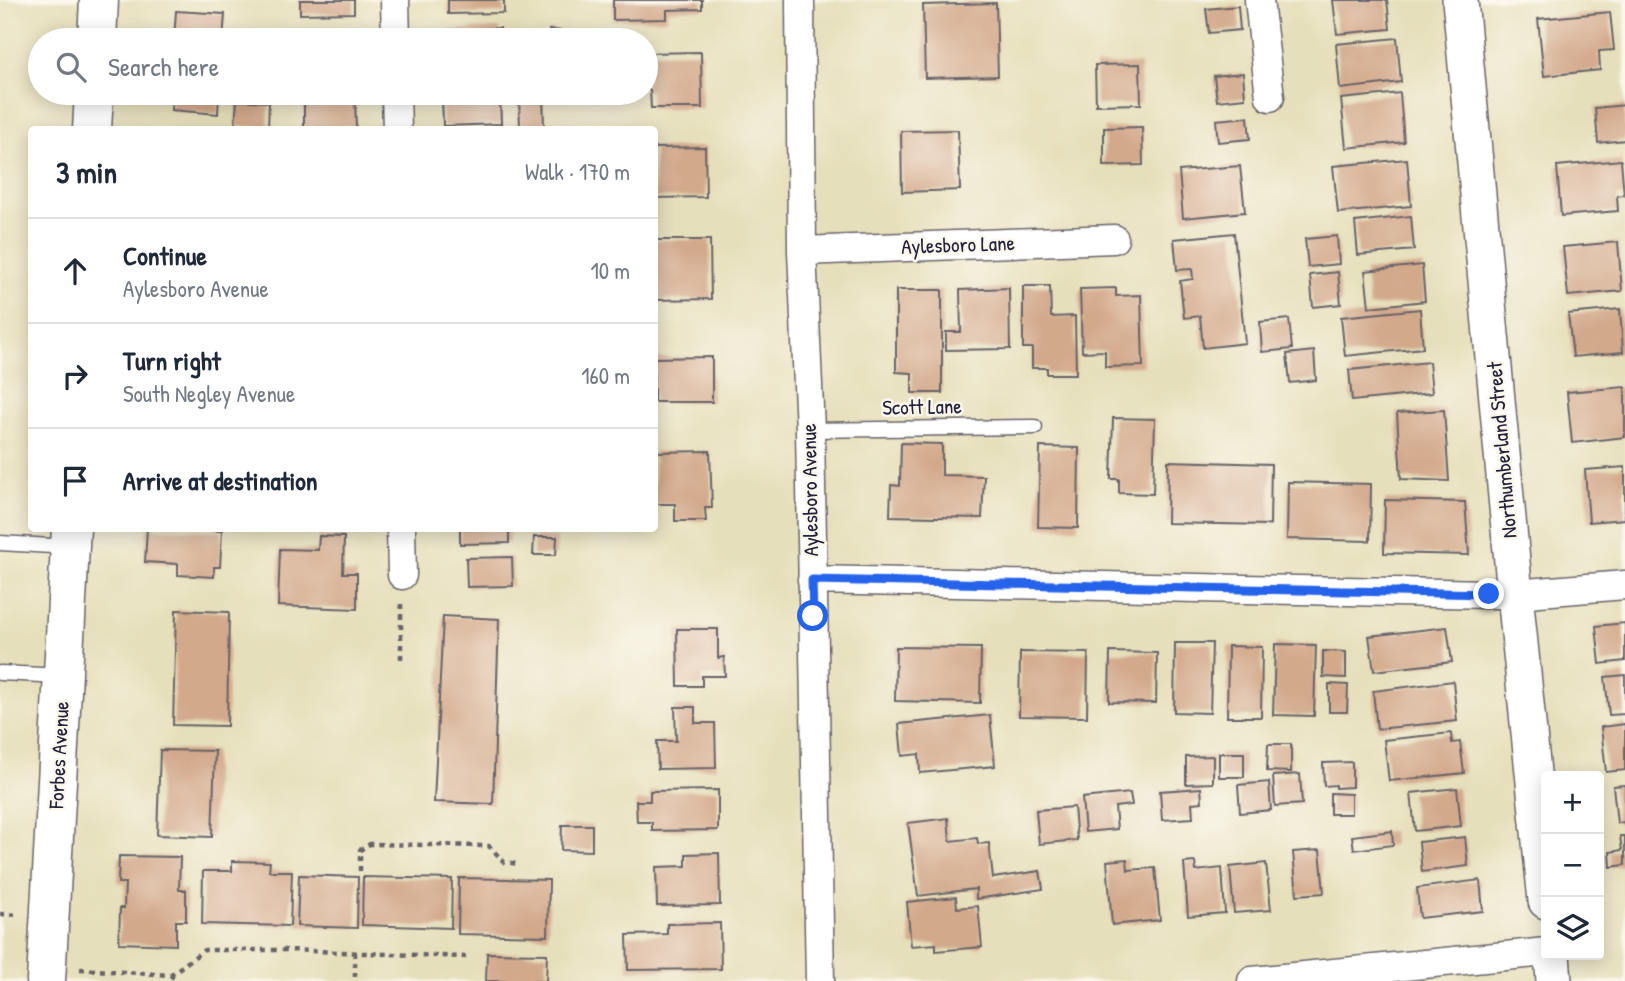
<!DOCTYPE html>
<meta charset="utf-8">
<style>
:root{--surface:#fff;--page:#f6f6f7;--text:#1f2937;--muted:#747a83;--line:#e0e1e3}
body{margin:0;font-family:"Patrick Hand",sans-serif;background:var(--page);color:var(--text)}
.controls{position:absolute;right:21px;bottom:21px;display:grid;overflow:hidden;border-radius:7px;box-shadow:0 4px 18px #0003}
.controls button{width:63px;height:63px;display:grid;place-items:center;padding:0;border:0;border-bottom:2px solid var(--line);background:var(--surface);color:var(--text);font:35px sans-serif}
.stop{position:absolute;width:21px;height:21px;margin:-16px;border:5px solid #2563eb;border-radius:50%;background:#fff}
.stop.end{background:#2563eb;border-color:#fff;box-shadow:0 2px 7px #0008}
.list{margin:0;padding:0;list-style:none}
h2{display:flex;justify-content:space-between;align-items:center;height:91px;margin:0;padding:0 28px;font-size:30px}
h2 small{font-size:23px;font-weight:400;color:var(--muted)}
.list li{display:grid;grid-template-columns:46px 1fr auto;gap:21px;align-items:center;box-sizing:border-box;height:105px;padding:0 28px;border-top:2px solid var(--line)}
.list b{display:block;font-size:26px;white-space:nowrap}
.list p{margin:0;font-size:23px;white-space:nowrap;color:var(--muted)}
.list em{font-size:23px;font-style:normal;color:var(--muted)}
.icon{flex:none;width:38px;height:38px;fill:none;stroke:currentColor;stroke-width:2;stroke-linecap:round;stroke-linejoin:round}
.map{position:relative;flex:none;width:1625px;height:981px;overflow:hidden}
.search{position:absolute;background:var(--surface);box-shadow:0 4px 18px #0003;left:28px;top:28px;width:630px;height:77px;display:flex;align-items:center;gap:18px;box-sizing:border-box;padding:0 24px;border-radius:38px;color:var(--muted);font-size:26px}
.panel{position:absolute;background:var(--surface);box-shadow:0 4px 18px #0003;left:28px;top:126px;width:630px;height:406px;border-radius:7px}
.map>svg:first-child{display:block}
.building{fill:#d3a98b}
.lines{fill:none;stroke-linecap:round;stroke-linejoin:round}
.service-casing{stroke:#676468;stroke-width:17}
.minor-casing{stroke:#676468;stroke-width:31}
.tertiary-casing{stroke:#676468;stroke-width:38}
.primary-casing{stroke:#676468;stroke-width:41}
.path{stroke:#676468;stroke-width:4.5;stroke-dasharray:5 5;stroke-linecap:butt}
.service{stroke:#fff;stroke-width:14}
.minor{stroke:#fff;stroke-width:28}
.tertiary{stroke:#fff;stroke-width:35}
.primary{stroke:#fff;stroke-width:38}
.route{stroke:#2563eb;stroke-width:9}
.labels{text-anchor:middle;stroke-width:5;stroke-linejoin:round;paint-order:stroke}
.street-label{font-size:21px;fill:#22223b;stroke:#fbf7ec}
</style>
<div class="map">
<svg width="1625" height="981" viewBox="0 0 1625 981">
<rect width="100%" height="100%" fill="#fbf7ec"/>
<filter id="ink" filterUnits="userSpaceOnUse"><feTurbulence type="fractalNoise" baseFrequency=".0143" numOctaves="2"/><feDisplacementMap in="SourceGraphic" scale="14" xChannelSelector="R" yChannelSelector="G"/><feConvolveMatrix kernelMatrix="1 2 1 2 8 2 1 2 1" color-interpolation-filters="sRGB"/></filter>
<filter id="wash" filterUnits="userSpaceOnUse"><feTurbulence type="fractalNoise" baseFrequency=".00686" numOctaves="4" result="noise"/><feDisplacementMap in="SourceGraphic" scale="28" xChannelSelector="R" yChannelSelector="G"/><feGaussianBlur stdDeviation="1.57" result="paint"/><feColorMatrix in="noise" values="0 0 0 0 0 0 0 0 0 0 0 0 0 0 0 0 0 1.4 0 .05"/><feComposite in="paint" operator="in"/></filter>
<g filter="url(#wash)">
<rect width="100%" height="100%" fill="#e6dfbb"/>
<g id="blocks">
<!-- building -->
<path class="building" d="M300,0H354V13L300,14Z
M448,0H504V13L448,14Z
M613,0H702V9L667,10V19L613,20Z
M1333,0H1387L1390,29L1337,34Z
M996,3L998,76L925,78L923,5Z
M1238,6L1240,30L1209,33L1206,9Z
M176,11L225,14L223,40H174Z
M1610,12L1614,50L1599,51L1600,70L1544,76L1538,19Z
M500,28V40H448V30Z
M549,30L579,32V40H549Z
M351,31V40H302V32Z
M1397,38L1401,82L1340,89L1336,44Z
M701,52L702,108H651L650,90H646V53Z
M1140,64L1141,104L1096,105L1095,65Z
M1243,73L1245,98L1217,101L1214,76Z
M172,93H219L218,114L171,110Z
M304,93H355L356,130H304Z
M442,93H500L501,124L443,126Z
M519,93H543L544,128L520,129Z
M1400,93L1404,142L1346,148L1341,99Z
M237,100L269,102L268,128L235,126Z
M1625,105V140L1598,143L1595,108Z
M1248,117L1250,139L1218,142L1216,120Z
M1142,127L1143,165L1104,166V128Z
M958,130L960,190L902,192L901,131Z
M705,147L706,197L654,198V148Z
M1407,159L1411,206L1338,213L1333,166Z
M1621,160L1624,195L1617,196L1618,211L1561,216L1557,166Z
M1240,166L1245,212L1183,218L1179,171Z
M1411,216L1414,250L1358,255L1355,222Z
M1234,233L1245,343L1203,348L1200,316L1184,318L1180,281L1193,279L1192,269L1177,270L1174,239Z
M1337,236L1339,264L1308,267L1305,239Z
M654,240H710L711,299L654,300Z
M1618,242L1622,291L1568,296L1563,247Z
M1422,265L1425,301L1369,307L1365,271Z
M1338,272L1341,304L1313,307L1310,275Z
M1023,286H1050L1051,317L1075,316L1076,374H1047V368H1032V348H1023Z
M1009,288L1010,349L946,350V332H961L960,290Z
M1116,288V296L1141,295L1143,366L1105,367V351L1082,352L1080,289Z
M896,290H942V393H912V373L896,372Z
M1420,309L1423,348L1345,356L1341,317Z
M1620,309L1623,352L1573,357L1568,314Z
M1289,319L1292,349L1262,352L1260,322Z
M1314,351L1316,380L1290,383L1287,354Z
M712,357V402H654V358Z
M1429,362L1432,393L1352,401L1349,370Z
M1625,387V437L1572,443L1567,392Z
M1444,410L1449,481L1401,479L1397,413Z
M1113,418L1155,419L1153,494L1119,493V479H1111Z
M901,443L942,444V475L984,476L982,518L890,516L891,485L900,486Z
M1040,447L1079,448L1078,528L1038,527Z
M710,451L712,508H705L706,521H675V504H654V452Z
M1168,461L1271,464L1270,525L1167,523Z
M1625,467V519L1589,522L1585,470Z
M1288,482L1371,484L1370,541L1287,539Z
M1385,500L1465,502L1469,555L1384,553Z
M147,528L222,531L220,567H214V577L178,575V564L145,562Z
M460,528H509V543L460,544Z
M319,536L344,537L343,573H357V609L278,606L280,549L318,550Z
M534,537H557L556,555H533Z
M512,557L513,586L467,587L466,558Z
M176,610L229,612L227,726L173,725Z
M443,616L499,619L493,804L434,802Z
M1625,623V661L1600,664L1596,626Z
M1447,627L1452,662L1374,671L1369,636Z
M677,629H718V658L724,657L725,676H702V686H678Z
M1175,643H1212L1210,713L1174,712Z
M1275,644L1316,645L1314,716L1273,715Z
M1228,646L1262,647L1261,717H1227Z
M896,647L981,648L980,703L895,701Z
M1323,651L1346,652V678L1323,677Z
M1020,652L1088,653L1087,717L1019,716Z
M1110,652L1157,653L1156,703L1109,702Z
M1625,675V714L1609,715L1605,677Z
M1453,681L1457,721L1377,729L1373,691Z
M1329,684L1348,685L1347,712H1329Z
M675,707H695V723H715L716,768L658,769L657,741H676Z
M990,715L995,766L920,773L919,754L902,756L899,724Z
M1625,724V770L1606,772L1601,727Z
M1451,733L1452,743L1460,742L1464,773L1389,781L1384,740Z
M1268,744H1291V772L1267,771Z
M160,750L215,751L212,837L157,835Z
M1219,753H1244V777H1219Z
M1213,756V783L1186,784V757Z
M1352,762V787L1336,788V785L1324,786L1323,763Z
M1300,774L1302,804L1275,806L1273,776Z
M1269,782L1271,810L1240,813L1238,785Z
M1625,785V822L1617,823L1613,786Z
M1201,788L1202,802L1192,803L1193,818L1162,820L1160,791Z
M1457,788L1461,826L1415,831L1411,793Z
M718,790V830L652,831V822H637L636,801H650V791Z
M1130,793L1132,805L1115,807L1117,829L1085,832L1082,798Z
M1330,793L1351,794V814H1330Z
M1074,807L1077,840L1039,844L1036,810Z
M948,818L950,841L977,838L978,844L989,843L993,878L1040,871L1043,889L976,899V889L918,896L908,823Z
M562,825H592V851L561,850Z
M1392,831L1393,845L1354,850L1352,836Z
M1620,836H1625V865L1611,867L1610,852L1622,850Z
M1465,837L1468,866L1422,872L1419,842Z
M1320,850L1324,893L1297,895L1293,852Z
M719,853L720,905L657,906L656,867L686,866V854Z
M119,856L180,857L179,890H186V921H176V945L119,943L120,908H124L125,883H118Z
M1127,859L1128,870L1155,868L1160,920L1112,925L1107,861Z
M232,861L270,862L269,871H292L290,926L202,924L203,871H232Z
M1195,862L1196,871L1222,868L1225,913L1188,916L1184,863Z
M1266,863L1271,910L1234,913L1230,867Z
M299,875L358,877L357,928L297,926Z
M363,877L452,879L451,928L362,925Z
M459,878L549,880L548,936L458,934Z
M1480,880L1483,911L1420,918L1417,888Z
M956,897L957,908L978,906L982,947L936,951V944L911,946L907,902Z
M720,923L721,969L628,970L627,935L667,934V924Z
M487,953L547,954L546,981H486Z"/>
</g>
</g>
<g filter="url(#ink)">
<use href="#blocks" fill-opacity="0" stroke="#676468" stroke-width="2"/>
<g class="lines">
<!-- service casing -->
<g class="service-casing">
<path id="service" d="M810,430L1035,427
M0,543L69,547
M0,673L62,676"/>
</g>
<!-- minor casing -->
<g class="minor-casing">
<path id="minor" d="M395,0L396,40
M800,0L802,251L810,430L820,981
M1259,0L1270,97
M396,93L397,130
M802,251L1114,239
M401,528L402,575
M812,580L1489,594H1515L1625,585
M1252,981L1546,952"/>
</g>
<!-- tertiary casing -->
<g class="tertiary-casing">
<path id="tertiary" d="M1460,0L1515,594L1546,901
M1552,955L1554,981"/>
</g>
<!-- primary casing -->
<g class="primary-casing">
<path id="primary" d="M97,40L99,0
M92,130L94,93
M46,981L71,528"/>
</g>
<!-- path -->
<path class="path" d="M401,659V600
M360,871V850L370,844L489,846L504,862L520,864
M0,914L18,915
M355,952V981
M80,969L170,975L178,981
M170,975L204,950H288L466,957"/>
<!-- service -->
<use href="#service" class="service"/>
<!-- minor -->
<use href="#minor" class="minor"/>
<!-- tertiary -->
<use href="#tertiary" class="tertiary"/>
<!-- primary -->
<use href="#primary" class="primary"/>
</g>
</g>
<g class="lines" filter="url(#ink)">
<!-- route -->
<path class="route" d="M813,616L812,580L1489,594"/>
</g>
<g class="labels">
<!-- street labels -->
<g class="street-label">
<text transform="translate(958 245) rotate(-2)" y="7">Aylesboro Lane</text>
<text transform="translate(922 407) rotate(-1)" y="7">Scott Lane</text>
<text transform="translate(1502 450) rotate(-95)" y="7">Northumberland Street</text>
<text transform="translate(810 490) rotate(-91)" y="7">Aylesboro Avenue</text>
<text transform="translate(59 755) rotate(-87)" y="7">Forbes Avenue</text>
</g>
</g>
</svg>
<div class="controls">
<button>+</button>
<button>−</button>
<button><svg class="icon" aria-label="layers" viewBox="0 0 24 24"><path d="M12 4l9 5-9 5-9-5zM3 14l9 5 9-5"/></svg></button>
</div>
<div class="stop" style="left:813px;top:616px"></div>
<div class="stop end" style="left:1489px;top:594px"></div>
<div class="search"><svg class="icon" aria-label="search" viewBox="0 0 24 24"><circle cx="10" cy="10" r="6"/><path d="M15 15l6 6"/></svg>Search here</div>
<section class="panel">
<h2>3 min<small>Walk · 170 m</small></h2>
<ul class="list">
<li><svg class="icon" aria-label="ahead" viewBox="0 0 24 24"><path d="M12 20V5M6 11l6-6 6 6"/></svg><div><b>Continue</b><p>Aylesboro Avenue</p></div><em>10 m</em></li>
<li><svg class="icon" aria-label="right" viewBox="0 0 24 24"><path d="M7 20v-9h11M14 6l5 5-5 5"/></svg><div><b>Turn right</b><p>South Negley Avenue</p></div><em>160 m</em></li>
<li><svg class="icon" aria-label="arrive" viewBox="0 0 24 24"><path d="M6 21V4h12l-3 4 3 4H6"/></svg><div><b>Arrive at destination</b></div></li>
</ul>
</section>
</div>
